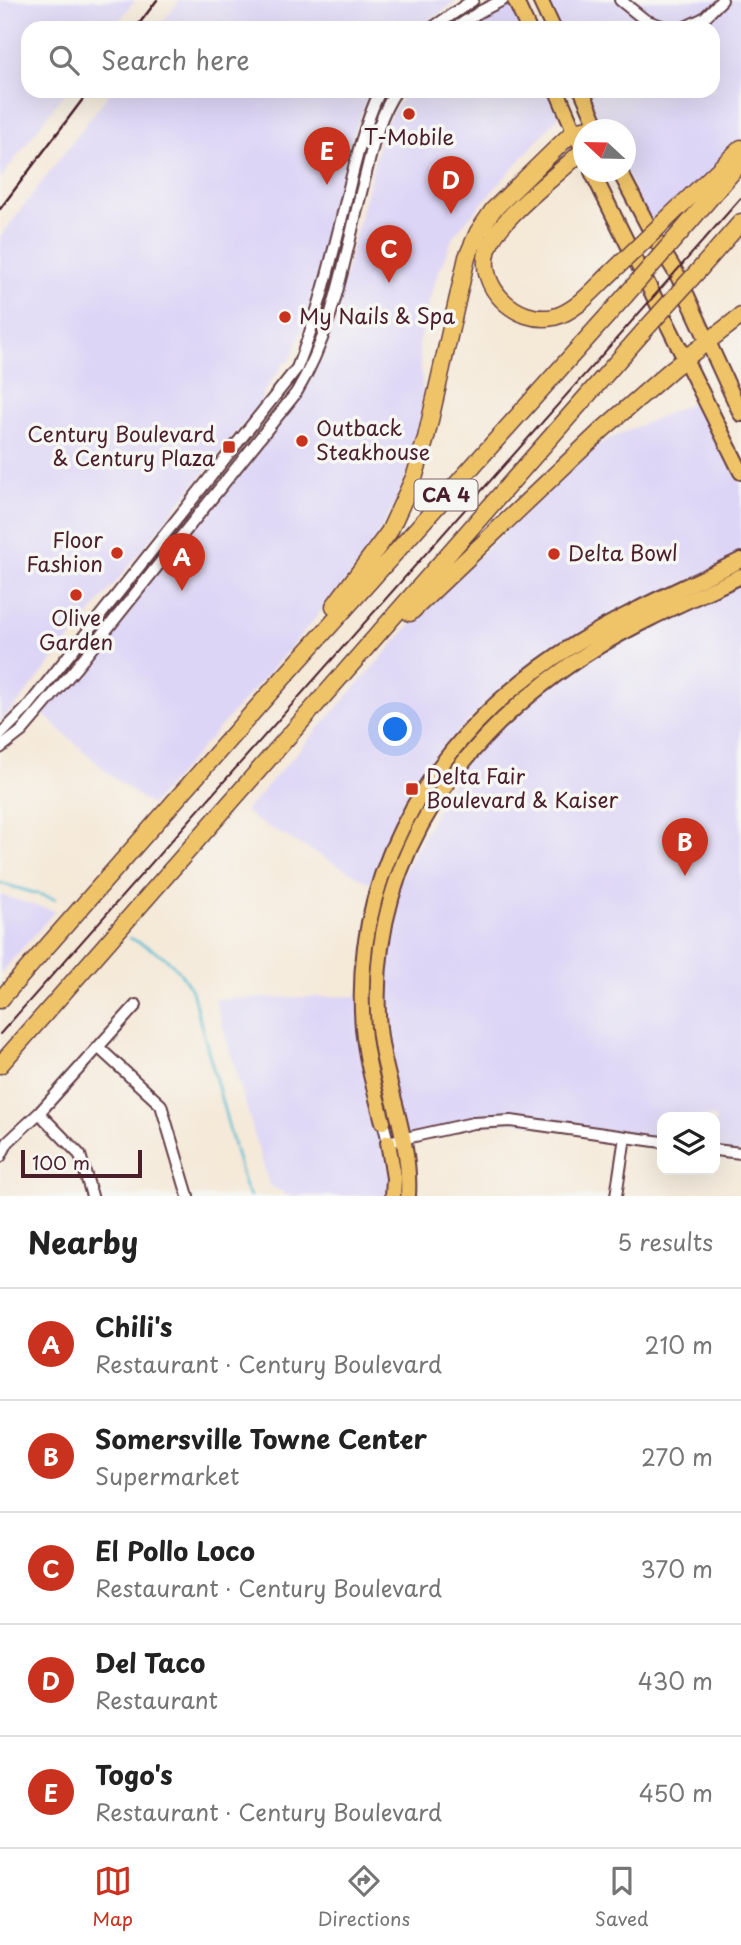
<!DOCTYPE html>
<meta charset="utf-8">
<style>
:root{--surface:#fff;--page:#f2f2f2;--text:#222;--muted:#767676;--line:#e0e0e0;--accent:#c8321e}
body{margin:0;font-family:"Playpen Sans",sans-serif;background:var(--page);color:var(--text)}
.controls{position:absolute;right:21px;bottom:21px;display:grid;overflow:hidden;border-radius:14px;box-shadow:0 7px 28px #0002}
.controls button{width:63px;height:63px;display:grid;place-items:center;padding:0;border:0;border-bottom:2px solid var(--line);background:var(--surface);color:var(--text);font:35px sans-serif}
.compass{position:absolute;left:573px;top:119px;width:63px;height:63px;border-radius:50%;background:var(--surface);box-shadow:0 7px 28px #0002;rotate:292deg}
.scale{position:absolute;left:21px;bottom:18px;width:121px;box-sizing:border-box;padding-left:7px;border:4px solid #4a1f2b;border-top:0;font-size:19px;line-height:24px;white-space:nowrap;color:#4a1f2b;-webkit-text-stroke:5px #f6f6f2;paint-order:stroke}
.you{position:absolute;left:396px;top:730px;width:24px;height:24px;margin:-18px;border:5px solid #fff;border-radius:50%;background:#1a73e8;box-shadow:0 0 0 10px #1a73e833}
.badge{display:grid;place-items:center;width:46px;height:46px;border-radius:50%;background:var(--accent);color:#fff;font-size:23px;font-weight:700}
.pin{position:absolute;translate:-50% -58px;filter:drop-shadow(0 2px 4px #0008)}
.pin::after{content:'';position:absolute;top:37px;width:24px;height:21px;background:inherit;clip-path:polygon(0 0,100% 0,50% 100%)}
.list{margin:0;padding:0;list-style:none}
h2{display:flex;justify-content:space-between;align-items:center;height:91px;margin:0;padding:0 28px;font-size:30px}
h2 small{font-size:23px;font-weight:400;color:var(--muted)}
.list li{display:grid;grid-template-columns:46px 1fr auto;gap:21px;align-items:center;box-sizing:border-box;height:112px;padding:0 28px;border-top:2px solid var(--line)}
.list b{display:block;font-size:26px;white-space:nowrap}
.list p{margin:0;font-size:23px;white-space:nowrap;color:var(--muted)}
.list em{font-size:23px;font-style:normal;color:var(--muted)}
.icon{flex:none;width:38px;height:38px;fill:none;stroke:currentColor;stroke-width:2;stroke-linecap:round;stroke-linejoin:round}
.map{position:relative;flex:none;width:741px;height:1196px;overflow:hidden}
.search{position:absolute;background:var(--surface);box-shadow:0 7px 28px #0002;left:21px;right:21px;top:21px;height:77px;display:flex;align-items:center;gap:18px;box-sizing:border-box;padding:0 24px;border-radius:21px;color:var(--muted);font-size:26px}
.sheet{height:651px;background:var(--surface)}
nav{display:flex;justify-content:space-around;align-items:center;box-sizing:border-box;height:98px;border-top:2px solid var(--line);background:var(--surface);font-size:19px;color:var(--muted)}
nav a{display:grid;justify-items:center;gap:4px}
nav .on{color:var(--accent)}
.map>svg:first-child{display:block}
.built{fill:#ddd5f6}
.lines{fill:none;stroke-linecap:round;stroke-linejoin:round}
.stream{stroke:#54bbd2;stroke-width:2.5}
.minor-casing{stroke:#643d45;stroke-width:14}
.major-casing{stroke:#643d45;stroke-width:18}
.highway-casing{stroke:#643d45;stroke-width:19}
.minor{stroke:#fff;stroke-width:10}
.major{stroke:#efc469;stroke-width:14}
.highway{stroke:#efc469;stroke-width:16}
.tram{stroke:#4a1f2b;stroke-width:2}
.rail{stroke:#4a1f2b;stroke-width:2.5}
.highway-bridge-casing{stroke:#643d45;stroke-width:19;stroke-linecap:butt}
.highway-bridge{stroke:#efc469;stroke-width:16}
.poi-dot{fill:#c8321e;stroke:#f6f6f2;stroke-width:2.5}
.labels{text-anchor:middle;stroke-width:7;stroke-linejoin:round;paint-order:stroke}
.shield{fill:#f6f6f2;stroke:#7e6067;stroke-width:2}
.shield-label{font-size:19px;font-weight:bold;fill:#4a1f2b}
.poi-label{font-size:21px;fill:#4a1f2b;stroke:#f6f6f2;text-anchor:start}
</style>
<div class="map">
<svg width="741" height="1196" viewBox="0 0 741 1196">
<rect width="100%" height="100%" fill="#f6f6f2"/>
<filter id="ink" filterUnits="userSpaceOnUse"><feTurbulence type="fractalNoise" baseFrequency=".0143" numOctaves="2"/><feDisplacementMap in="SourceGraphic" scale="14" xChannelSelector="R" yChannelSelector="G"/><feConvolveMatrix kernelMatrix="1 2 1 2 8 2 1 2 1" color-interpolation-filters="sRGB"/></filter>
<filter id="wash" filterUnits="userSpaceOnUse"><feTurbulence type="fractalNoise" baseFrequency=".00686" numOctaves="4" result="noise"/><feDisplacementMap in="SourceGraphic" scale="28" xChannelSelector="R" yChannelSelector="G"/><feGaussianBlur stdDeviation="1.57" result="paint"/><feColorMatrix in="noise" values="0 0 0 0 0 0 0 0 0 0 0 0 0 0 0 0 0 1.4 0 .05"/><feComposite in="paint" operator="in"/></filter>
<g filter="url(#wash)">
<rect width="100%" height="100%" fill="#f5e9d8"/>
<!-- built -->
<path class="built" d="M0,0H135L114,28H28V91H66L0,179Z
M180,0H457L420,28H158Z
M509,0L524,28H465Z
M540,0H741V148L653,232L626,172V130L599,129L582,91H713V28H553Z
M111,91H371L354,131L307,317L290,361L282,364V367L263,393V400L20,701L0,721V237Z
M408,91H550L560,115L454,235L434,283L419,344L423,392L417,446L398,498L376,539L351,575L291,647L151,805L110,775L42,713L303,392L334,318L384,124Z
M700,399L741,485V556L569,641L541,657L511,681L485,704L428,763L413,783L385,842L370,883L254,819L245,811L437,595L598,444Z
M741,576V1153L715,1150V1117H662V1142L511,1121L402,1138L380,1038L391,896L464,760L570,666Z
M0,895L55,911L0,974Z
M360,996L391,1182L388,1196H289L269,1185L215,999Z"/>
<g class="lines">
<!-- stream -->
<path class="stream" d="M0,883L55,899
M130,938C162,954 174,959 192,991L245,1187L250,1196"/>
</g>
</g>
<g filter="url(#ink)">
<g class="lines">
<!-- minor casing -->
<g class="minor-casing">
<path id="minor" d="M620,0L645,20L667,28
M432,28L473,0
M455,28L481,11L503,0
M683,28L704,18L722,0
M0,735L26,709L297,368C315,323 327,277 339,229C351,182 359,136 380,91
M0,748L22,731L75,669L296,393C335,329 345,253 364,181C372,150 378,117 396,91
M98,1047L161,1105L188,1196
M39,1113L80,1155L92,1196
M383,1122L388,1142L473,1123L511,1121L662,1142
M715,1150L741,1153
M0,1157L8,1142L39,1113L136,1005
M616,1196L625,1137"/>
</g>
<!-- major casing -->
<g class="major-casing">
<path id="major" d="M515,0L528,28
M540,0L553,28
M557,91L584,153
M582,91L599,130
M592,172L741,472
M620,172L654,237L678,276L741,414
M383,1122C375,1091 366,1060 363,1028C350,866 440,728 575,644C628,611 685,587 741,560
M388,1142L394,1178L393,1196
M408,1196C412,1134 380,1075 378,1014C371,855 464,730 594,649C640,621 692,599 741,576"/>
</g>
<!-- highway casing -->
<g class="highway-casing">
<path id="highway" d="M584,149C560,174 498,218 488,249C476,286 516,325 554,317C577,311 595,288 612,272
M671,215L741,148
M680,233L741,162
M699,270L741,222
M334,606L389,532L415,475L426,438L467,257L478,232L493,210L574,131L597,126
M410,613L602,430L672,369L741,316
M0,1000L268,695L625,296
M0,1065L643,332"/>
</g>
<!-- minor -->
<use href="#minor" class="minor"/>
<!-- major -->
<use href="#major" class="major"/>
<!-- highway -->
<use href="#highway" class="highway"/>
<!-- tram -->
<path class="tram" d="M0,1034L741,198"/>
<!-- rail -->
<path class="rail" d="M136,28L157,0
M0,209L89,91"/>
<!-- highway-bridge casing -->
<g class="highway-bridge-casing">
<path id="highway-bridge" d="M612,272L671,215
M625,296L680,233
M643,332L699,270"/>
</g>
<!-- highway-bridge -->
<use href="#highway-bridge" class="highway-bridge"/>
</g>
</g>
<!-- markers -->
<g class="poi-dot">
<circle cx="409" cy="114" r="7"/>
<circle cx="285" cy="317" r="7"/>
<circle cx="302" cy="441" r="7"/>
<rect x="222" y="440" width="14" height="14" rx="3.5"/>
<circle cx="117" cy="553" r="7"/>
<circle cx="554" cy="554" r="7"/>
<circle cx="76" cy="595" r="7"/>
<rect x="405" y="782" width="14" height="14" rx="3.5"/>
</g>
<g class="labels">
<!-- shield labels -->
<rect class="shield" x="414.5" y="479.5" width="63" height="31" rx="5"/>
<g class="shield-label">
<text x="446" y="502">CA 4</text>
</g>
<!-- poi labels -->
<g class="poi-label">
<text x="409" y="145" text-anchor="middle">T-Mobile</text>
<text x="299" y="324">My Nails &amp; Spa</text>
<text x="316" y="436">Outback<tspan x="316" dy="24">Steakhouse</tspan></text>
<text x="215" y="442" text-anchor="end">Century Boulevard<tspan x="215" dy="24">&amp; Century Plaza</tspan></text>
<text x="103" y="548" text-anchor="end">Floor<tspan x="103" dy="24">Fashion</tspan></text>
<text x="568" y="561">Delta Bowl</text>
<text x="76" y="626" text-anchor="middle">Olive<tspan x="76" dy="24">Garden</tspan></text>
<text x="426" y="784">Delta Fair<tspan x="426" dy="24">Boulevard &amp; Kaiser</tspan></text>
</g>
</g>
</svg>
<div class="controls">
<button><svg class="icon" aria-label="layers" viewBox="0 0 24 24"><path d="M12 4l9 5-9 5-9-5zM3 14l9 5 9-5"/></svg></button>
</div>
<svg class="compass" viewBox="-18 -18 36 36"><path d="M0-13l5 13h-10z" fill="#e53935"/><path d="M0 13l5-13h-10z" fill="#767676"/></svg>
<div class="scale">100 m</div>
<div class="you"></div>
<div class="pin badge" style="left:182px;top:591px">A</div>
<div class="pin badge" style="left:685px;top:876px">B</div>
<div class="pin badge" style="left:389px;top:283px">C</div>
<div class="pin badge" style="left:451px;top:214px">D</div>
<div class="pin badge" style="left:327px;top:185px">E</div>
<div class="search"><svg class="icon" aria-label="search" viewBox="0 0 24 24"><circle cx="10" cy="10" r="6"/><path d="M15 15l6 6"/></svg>Search here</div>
</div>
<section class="sheet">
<h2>Nearby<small>5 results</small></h2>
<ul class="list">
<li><span class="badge">A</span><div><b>Chili's</b><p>Restaurant · Century Boulevard</p></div><em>210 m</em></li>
<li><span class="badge">B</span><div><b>Somersville Towne Center</b><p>Supermarket</p></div><em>270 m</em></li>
<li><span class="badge">C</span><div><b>El Pollo Loco</b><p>Restaurant · Century Boulevard</p></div><em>370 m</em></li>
<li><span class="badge">D</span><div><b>Del Taco</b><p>Restaurant</p></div><em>430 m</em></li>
<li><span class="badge">E</span><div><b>Togo's</b><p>Restaurant · Century Boulevard</p></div><em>450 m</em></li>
</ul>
</section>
<nav>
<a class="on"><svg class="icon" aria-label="map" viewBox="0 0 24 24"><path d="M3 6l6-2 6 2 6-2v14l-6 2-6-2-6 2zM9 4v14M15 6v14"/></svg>Map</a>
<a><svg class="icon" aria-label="directions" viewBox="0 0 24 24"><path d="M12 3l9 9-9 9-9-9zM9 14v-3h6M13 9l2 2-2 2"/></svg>Directions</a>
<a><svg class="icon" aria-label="saved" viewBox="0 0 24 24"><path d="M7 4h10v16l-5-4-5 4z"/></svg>Saved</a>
</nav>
